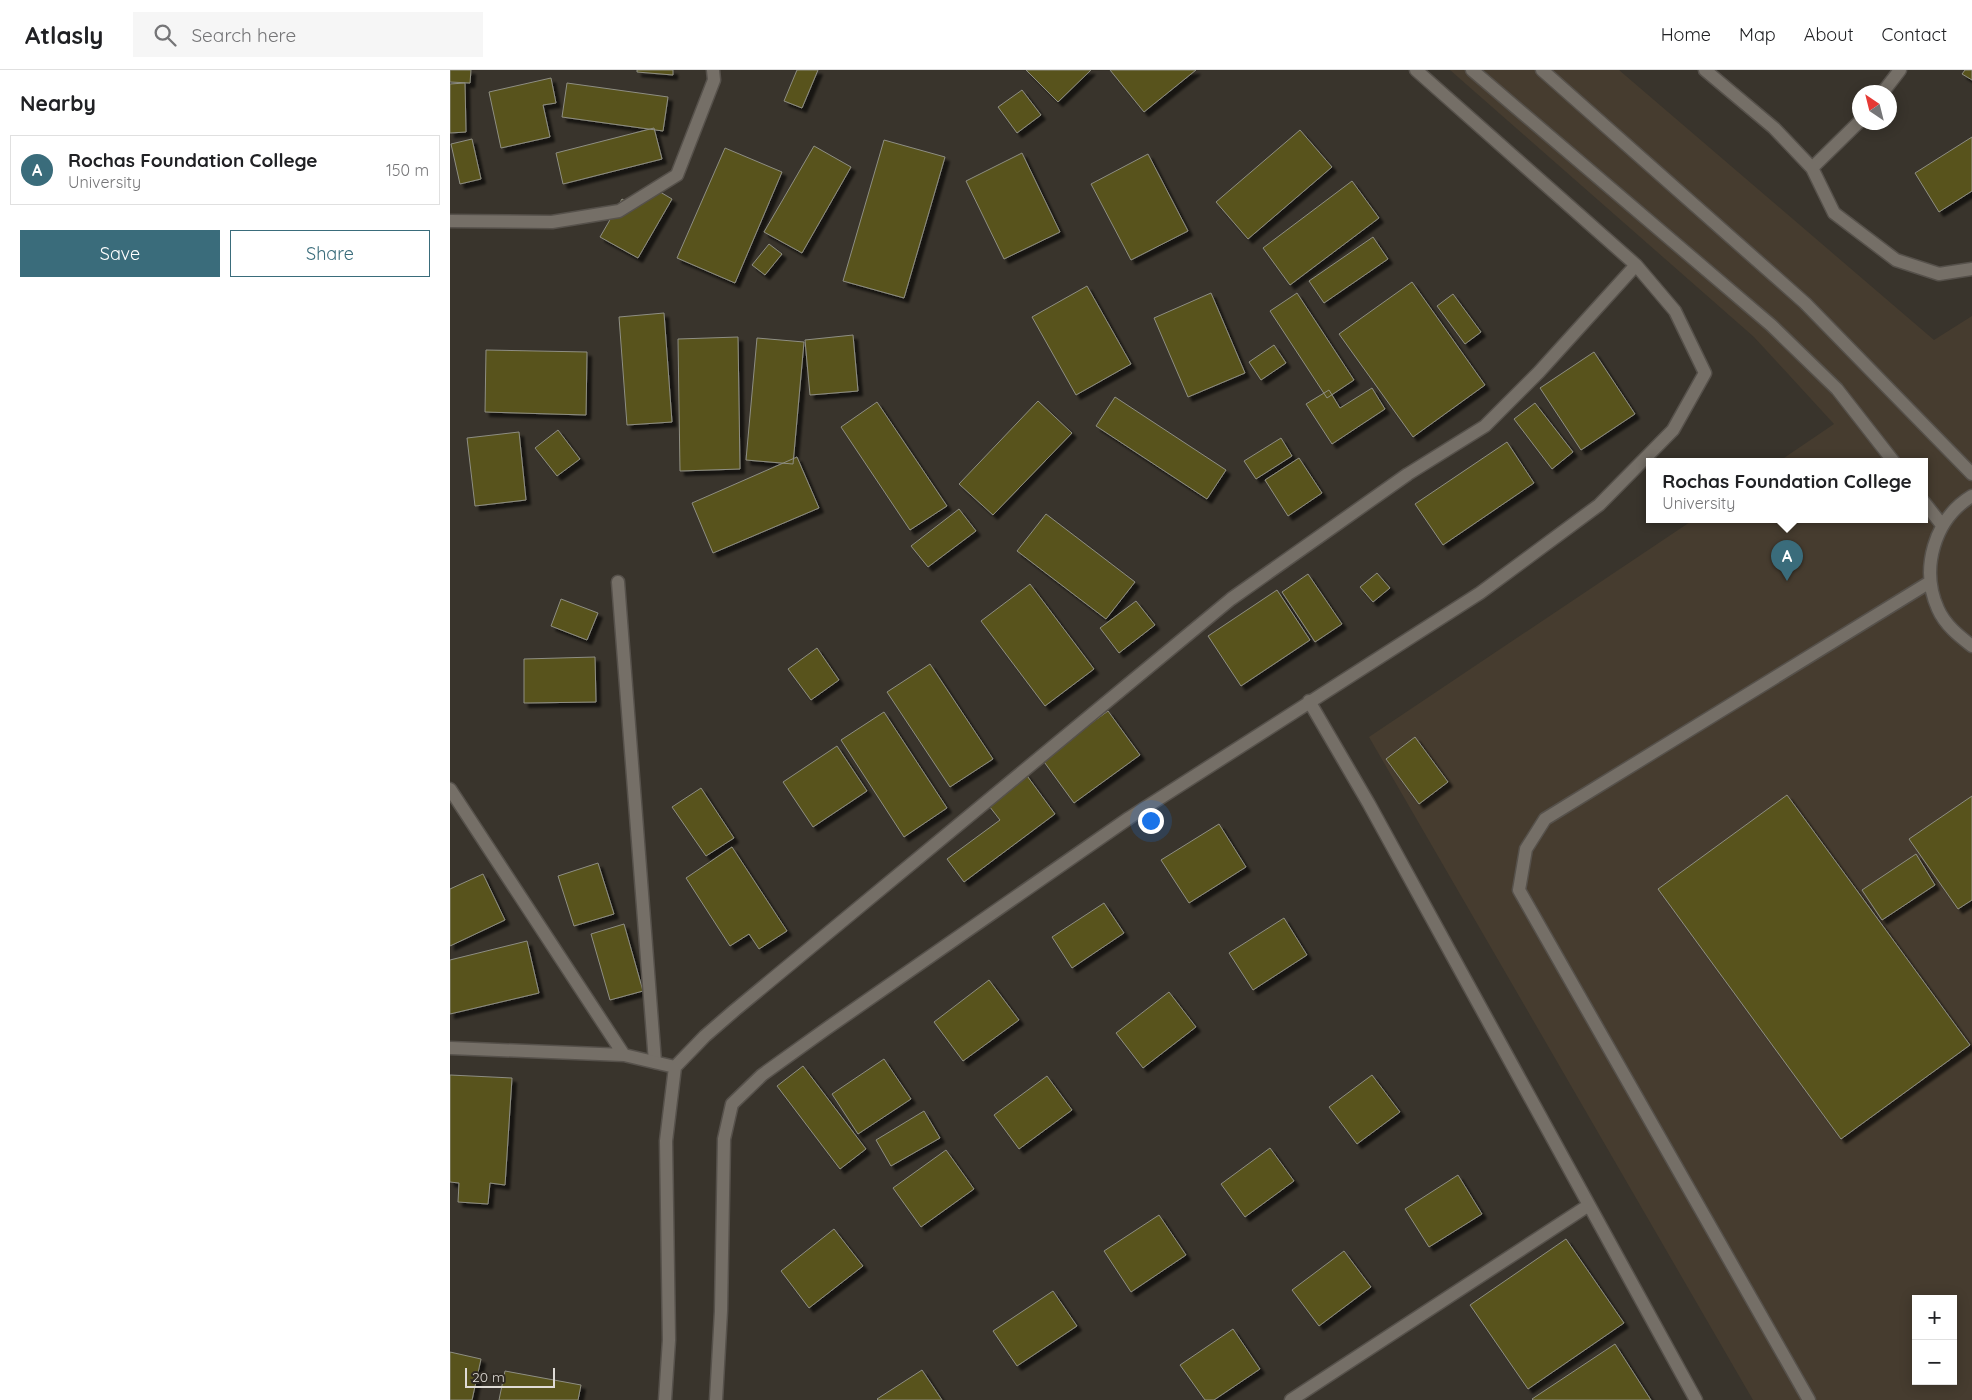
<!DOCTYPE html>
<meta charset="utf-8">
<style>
:root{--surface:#fff;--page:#f6f6f6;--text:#202124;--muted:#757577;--line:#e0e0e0;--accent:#3a6c7b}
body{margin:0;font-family:Quicksand,sans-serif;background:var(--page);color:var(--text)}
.controls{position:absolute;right:15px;bottom:15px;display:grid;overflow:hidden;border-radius:0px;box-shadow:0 2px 12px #0003}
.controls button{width:45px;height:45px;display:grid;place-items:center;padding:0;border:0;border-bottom:1px solid var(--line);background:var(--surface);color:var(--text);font:25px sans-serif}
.compass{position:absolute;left:1402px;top:15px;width:45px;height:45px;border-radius:50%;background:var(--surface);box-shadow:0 2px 12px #0003;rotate:325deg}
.scale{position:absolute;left:15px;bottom:12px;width:90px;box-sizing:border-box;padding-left:5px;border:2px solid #dfdbd6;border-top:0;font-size:14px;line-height:18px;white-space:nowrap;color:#dfdbd6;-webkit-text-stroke:4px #2f2a23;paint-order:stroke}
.you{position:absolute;left:700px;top:750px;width:18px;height:18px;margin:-12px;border:4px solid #fff;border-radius:50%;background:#1a73e8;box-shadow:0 0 0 8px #1a73e833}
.badge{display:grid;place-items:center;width:32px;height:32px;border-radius:50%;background:var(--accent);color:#fff;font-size:16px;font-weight:700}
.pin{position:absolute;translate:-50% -41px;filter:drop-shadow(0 1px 2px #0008)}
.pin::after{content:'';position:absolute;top:26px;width:18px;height:15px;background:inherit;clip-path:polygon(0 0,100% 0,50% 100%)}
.popup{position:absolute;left:1196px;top:388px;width:282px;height:65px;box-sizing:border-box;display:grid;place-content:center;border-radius:0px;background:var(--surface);filter:drop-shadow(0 1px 4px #0005);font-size:16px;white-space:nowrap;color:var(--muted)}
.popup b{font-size:19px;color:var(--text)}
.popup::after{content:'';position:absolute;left:50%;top:100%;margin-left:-10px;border:10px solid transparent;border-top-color:var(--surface)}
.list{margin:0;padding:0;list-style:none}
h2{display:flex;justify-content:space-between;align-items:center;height:65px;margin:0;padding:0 20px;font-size:21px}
h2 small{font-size:16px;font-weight:400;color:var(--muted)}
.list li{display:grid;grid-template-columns:32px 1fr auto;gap:15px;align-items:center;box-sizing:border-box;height:70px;margin:0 10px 10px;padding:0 10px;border:1px solid var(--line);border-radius:0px}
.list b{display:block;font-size:19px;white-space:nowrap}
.list p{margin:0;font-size:16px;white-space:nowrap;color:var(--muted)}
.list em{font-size:16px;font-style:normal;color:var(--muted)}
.actions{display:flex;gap:10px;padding:15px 20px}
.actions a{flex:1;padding:11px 0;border:1px solid var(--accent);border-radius:0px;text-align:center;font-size:18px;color:var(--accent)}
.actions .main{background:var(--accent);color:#fff}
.icon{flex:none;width:28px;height:28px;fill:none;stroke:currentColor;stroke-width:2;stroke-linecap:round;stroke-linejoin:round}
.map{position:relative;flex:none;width:1522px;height:1330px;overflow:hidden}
header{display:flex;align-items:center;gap:30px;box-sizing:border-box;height:70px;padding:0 25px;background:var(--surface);border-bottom:1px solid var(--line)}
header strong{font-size:24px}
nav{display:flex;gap:28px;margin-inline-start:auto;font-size:18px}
.search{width:350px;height:45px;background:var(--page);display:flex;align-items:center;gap:12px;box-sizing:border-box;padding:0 18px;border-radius:0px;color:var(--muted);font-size:19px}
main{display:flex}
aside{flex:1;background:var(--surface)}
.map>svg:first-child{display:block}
.built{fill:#463c2f;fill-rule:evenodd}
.building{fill:#59531a;stroke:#8e8e83;filter:url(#shadow)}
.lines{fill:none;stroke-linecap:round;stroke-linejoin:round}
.service-casing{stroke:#56514b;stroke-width:15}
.minor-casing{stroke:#56514b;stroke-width:15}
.service{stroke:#756f67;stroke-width:12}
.minor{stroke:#756f67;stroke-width:12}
</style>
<header>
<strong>Atlasly</strong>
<div class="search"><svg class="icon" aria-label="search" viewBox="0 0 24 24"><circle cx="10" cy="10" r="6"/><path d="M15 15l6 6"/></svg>Search here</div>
<nav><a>Home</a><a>Map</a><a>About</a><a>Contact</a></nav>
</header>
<main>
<aside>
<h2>Nearby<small></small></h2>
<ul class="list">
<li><span class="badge">A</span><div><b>Rochas Foundation College</b><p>University</p></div><em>150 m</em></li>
</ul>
<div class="actions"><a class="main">Save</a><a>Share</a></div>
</aside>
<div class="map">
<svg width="1522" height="1330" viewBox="0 0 1522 1330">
<defs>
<filter id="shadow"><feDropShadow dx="4.5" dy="4.5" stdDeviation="1" flood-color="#0009"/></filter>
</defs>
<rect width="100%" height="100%" fill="#39342c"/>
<!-- built -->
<path class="built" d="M1000,0H1169L1484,270L1522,246V1330H1303L919,667L1243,450H1474V392H1328L1384,354L1304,267ZM1466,1229H1503V1311H1466Z"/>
<!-- building -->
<path class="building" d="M0,0H21L20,13L0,12Z
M187,0H223V5L187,2Z
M347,0H368L352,38L334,31Z
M576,0H641L608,32Z
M660,0H746L694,42Z
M1515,0H1522V10L1512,4Z
M101,8L106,33L93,35L100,67L51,78L39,22Z
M15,13L16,62L0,63V14Z
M117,13L218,27L213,61L112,47Z
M572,20L591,45L567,63L548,37Z
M204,58L212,89L113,114L106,83Z
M850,60L882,97L798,169L766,132Z
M1522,67V121L1489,142L1465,103Z
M22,69L31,109L10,114L1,74Z
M434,70L495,87L454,228L393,211Z
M364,76L401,97L352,183L314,162Z
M275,78L332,102L285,213L227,188Z
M572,83L610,162L554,189L516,111Z
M698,84L738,161L681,190L641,114Z
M902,111L929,148L840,215L813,178Z
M200,116L222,129L188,188L150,167L172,129L187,138Z
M923,167L938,189L874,233L859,211Z
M319,174L332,184L315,205L302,195Z
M962,212L1035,315L963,367L889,264Z
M637,216L681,294L626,325L582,247Z
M761,223L795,303L738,327L704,248Z
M847,223L904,310L877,328L820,241Z
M1003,224L1031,262L1015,274L987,236Z
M214,243L222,352L177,355L169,247Z
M403,265L408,321L360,325L355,270Z
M288,267L290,399L230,401L228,269Z
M307,268L354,272L343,394L296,390Z
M824,275L836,293L811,310L799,292Z
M36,280L137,282L136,345L35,342Z
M1144,282L1185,344L1131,380L1090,318Z
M922,318L935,339L882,374L856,334L879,320L890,338Z
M665,327L776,400L757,429L646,356Z
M588,331L622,363L543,445L509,414Z
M427,332L497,436L460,460L391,357Z
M1085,333L1123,382L1102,399L1064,349Z
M108,360L130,389L107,406L85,378Z
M69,362L76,430L25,436L17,368Z
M831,368L842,386L806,409L794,391Z
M1057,372L1084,413L993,475L965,434Z
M347,387L369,438L263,483L242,433Z
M849,388L872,423L838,446L815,410Z
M509,439L526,461L478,497L461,476Z
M596,444L685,512L656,549L567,481Z
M927,503L940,518L923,532L910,517Z
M858,504L892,554L865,572L832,522Z
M580,514L644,599L595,636L531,551Z
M827,520L860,570L791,616L758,566Z
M111,529L148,543L137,570L101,556Z
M686,531L705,555L669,583L650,558Z
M367,578L389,610L361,630L338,599Z
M145,587L146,632L74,633V589Z
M480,594L543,689L500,717L437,622Z
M658,641L690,685L624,733L592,689Z
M434,642L497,738L454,767L391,670Z
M965,667L998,712L969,734L936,689Z
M387,676L417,721L363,757L333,712Z
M575,703L605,744L514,812L497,789L550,750L536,732Z
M251,718L284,768L256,786L222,737Z
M1337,725L1520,975L1391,1069L1208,819Z
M1522,726V830L1508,839L1459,769Z
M769,754L796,797L739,833L711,790Z
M282,777L337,861L309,879L299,864L280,876L236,808Z
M1466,784L1485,815L1432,850L1412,820Z
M148,793L164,844L124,856L108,806Z
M33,804L55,850L0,876V819Z
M654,833L674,863L622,898L602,867Z
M834,848L857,885L803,920L779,883Z
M174,854L193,921L160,930L141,864Z
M77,871L89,923L0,944V890Z
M539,910L569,950L513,991L484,952Z
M719,922L746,957L693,998L666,963Z
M434,989L461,1029L408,1064L382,1024Z
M353,996L416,1079L390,1099L327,1016Z
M0,1005L62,1008L55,1115L40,1113L38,1134L8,1132L9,1113L0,1112Z
M922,1005L950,1042L907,1074L879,1037Z
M597,1006L622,1040L569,1079L544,1045Z
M474,1041L490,1068L441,1096L426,1070Z
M820,1078L844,1111L795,1147L771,1114Z
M496,1080L524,1119L471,1157L443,1118Z
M1008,1105L1032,1144L979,1177L955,1139Z
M709,1145L736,1185L681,1222L654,1181Z
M384,1159L413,1196L359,1238L331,1201Z
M1116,1169L1174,1253L1078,1319L1020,1235Z
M894,1181L921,1217L869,1256L842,1220Z
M603,1221L627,1256L567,1296L543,1261Z
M783,1259L810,1299L764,1330H755L730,1295Z
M1165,1274L1201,1330H1083L1082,1329Z
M0,1282L31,1289L22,1330H0Z
M472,1300L492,1330H428L427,1329Z
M55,1301L131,1315L128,1330H49Z"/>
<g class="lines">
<!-- service casing -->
<g class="service-casing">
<path id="service" d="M1022,0L1321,255L1387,319L1444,392
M1092,0L1355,233L1522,404
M1522,426C1484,449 1470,499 1488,539C1495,555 1509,566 1522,576
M1474,432L1492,455
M168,512L205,992
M1359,1330L1069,820L1076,779L1095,749L1480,512"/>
</g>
<!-- minor casing -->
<g class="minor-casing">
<path id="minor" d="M1255,0L1324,58L1362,98L1384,143L1446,190L1489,204L1522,199
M1433,22L1450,0
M1362,98L1410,51
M0,151L102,152L169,141L227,105L264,10L263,0
M859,631L919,734L1246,1330
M0,719L174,985
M0,978L174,985L225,997
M215,1330L219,1270L216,1071L225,997L255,966L285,940L781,529L958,404L1035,356L1089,302L1186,195
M266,1330L271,1241L274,1069L282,1034L312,1005L376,959L679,748L1030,523L1149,435L1223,360L1255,303L1225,241L1186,195L966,0
M841,1330L1139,1135"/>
</g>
<!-- service -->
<use href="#service" class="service"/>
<!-- minor -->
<use href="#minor" class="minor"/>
</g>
</svg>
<div class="controls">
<button>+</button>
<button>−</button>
</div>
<svg class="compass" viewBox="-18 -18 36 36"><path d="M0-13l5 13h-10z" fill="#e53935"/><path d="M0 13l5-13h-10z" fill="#757577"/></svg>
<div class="scale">20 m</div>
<div class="you"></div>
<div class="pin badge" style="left:1337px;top:511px">A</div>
<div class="popup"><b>Rochas Foundation College</b>University</div>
</div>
</main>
